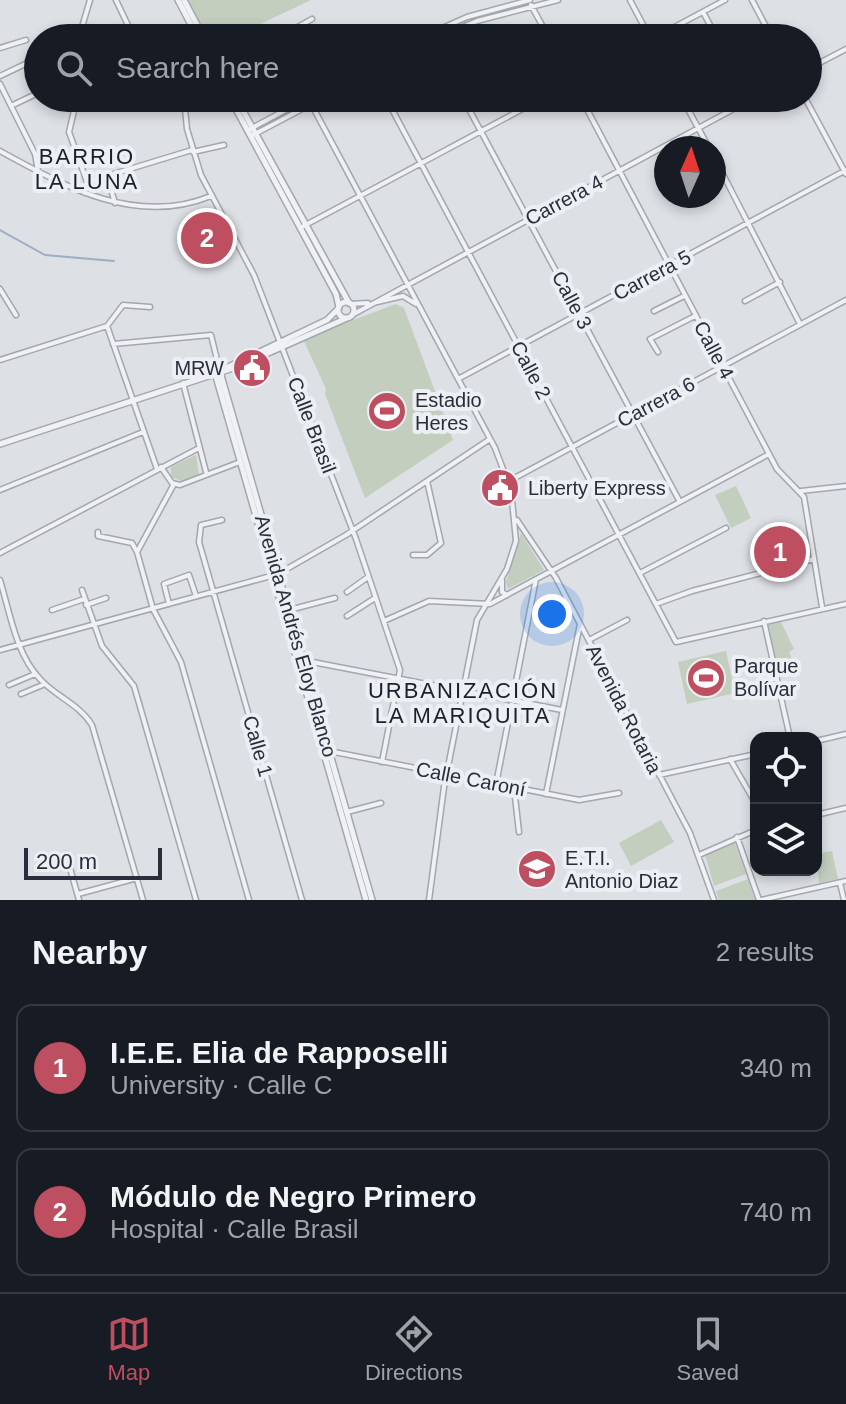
<!DOCTYPE html>
<meta charset="utf-8">
<style>
:root{--surface:#171b24;--page:#20242c;--text:#f1f3f6;--muted:#9ea1a6;--line:#363941;--accent:#bd4f61}
body{margin:0;font-family:Arial,sans-serif;background:var(--page);color:var(--text)}
.controls{position:absolute;right:24px;bottom:24px;display:grid;overflow:hidden;border-radius:16px;box-shadow:0 4px 12px #0003}
.controls button{width:72px;height:72px;display:grid;place-items:center;padding:0;border:0;border-bottom:2px solid var(--line);background:var(--surface);color:var(--text);font:40px sans-serif}
.compass{position:absolute;left:654px;top:136px;width:72px;height:72px;border-radius:50%;background:var(--surface);box-shadow:0 4px 12px #0003;rotate:3deg}
.scale{position:absolute;left:24px;bottom:20px;width:138px;box-sizing:border-box;padding-left:8px;border:4px solid #282f3a;border-top:0;font-size:22px;line-height:28px;white-space:nowrap;color:#282f3a;-webkit-text-stroke:6px #eceff3;paint-order:stroke}
.you{position:absolute;left:552px;top:614px;width:28px;height:28px;margin:-20px;border:6px solid #fff;border-radius:50%;background:#1a73e8;box-shadow:0 0 0 12px #1a73e833}
.badge{display:grid;place-items:center;width:52px;height:52px;border-radius:50%;background:var(--accent);color:#fff;font-size:26px;font-weight:700}
.pin{position:absolute;translate:-50% -50%;border:4px solid #fff;box-shadow:0 2px 8px #0006}
.list{margin:0;padding:0;list-style:none}
h2{display:flex;justify-content:space-between;align-items:center;height:104px;margin:0;padding:0 32px;font-size:34px}
h2 small{font-size:26px;font-weight:400;color:var(--muted)}
.list li{display:grid;grid-template-columns:52px 1fr auto;gap:24px;align-items:center;box-sizing:border-box;height:128px;margin:0 16px 16px;padding:0 16px;border:2px solid var(--line);border-radius:16px}
.list b{display:block;font-size:30px;white-space:nowrap}
.list p{margin:0;font-size:26px;white-space:nowrap;color:var(--muted)}
.list em{font-size:26px;font-style:normal;color:var(--muted)}
.icon{flex:none;width:44px;height:44px;fill:none;stroke:currentColor;stroke-width:2;stroke-linecap:round;stroke-linejoin:round}
.map{position:relative;flex:none;width:846px;height:900px;overflow:hidden}
.search{position:absolute;background:var(--surface);box-shadow:0 4px 12px #0003;left:24px;right:24px;top:24px;height:88px;display:flex;align-items:center;gap:20px;box-sizing:border-box;padding:0 28px;border-radius:44px;color:var(--muted);font-size:30px}
.sheet{height:392px;background:var(--surface)}
nav{display:flex;justify-content:space-around;align-items:center;box-sizing:border-box;height:112px;border-top:2px solid var(--line);background:var(--surface);font-size:22px;color:var(--muted)}
nav a{display:grid;justify-items:center;gap:4px}
nav .on{color:var(--accent)}
.map>svg:first-child{display:block}
.green{fill:#c3cebf}
.lines{fill:none;stroke-linecap:round;stroke-linejoin:round}
.stream{stroke:#9caec1;stroke-width:2}
.minor-casing{stroke:#a3a7ae;stroke-width:7}
.tertiary-casing{stroke:#a3a7ae;stroke-width:8}
.minor{stroke:#eff1f4;stroke-width:4}
.tertiary{stroke:#eff1f4;stroke-width:5}
.labels{text-anchor:middle;stroke-width:8;stroke-linejoin:round;paint-order:stroke}
.street-label{font-size:20px;fill:#282f3a;stroke:#eceff3}
.poi-label{font-size:20px;fill:#282f3a;stroke:#eceff3;text-anchor:start}
.neighbourhood-label{font-size:22px;letter-spacing:2px;fill:#1b202b;stroke:#eceff3}
</style>
<div class="map">
<svg width="846" height="900" viewBox="0 0 846 900">
<rect width="100%" height="100%" fill="#dde0e5"/>
<!-- green -->
<path class="green" d="M188,0H311L231,38H208Z
M396,304L404,308L453,440L365,498L325,394L326,389L303,339Z
M196,455L199,475L182,481L171,477V467Z
M736,486L751,518L731,528L715,495Z
M521,533L544,570L508,589L506,582Z
M781,622L794,649L789,652L794,664L777,669L768,624Z
M726,651L735,693L687,704L678,662Z
M661,820L674,842L631,866L619,843Z
M735,843L746,874L714,886L705,855Z
M832,851L838,879L819,883L816,854Z
M748,879L755,900H719L716,891Z"/>
<g class="lines">
<!-- stream -->
<path class="stream" d="M0,230L45,255L114,261"/>
<!-- minor casing -->
<g class="minor-casing">
<path id="minor" d="M116,0L134,38
M630,0L650,38
M752,0L772,38
M531,5L549,38
M703,12L717,38
M73,38L82,27L90,0
M249,38L250,37
M278,38L312,19
M420,38L467,17L530,0
M436,38L477,21L558,0
M654,38L725,0
M0,48L26,40
M808,69L846,49
M0,76L38,58
M0,84L35,154L38,171
M77,98L69,132L87,182L85,193
M116,98H127
M184,98L187,129L201,175L254,275L356,539L400,670L382,762
M308,98L495,448L511,490L516,541L507,569L477,620L444,787L429,900
M386,98L676,642L846,604
M463,98L680,502
M581,98L777,469L804,497L822,607
M682,98L709,148
M805,98L846,174
M13,105L38,93
M250,129L308,98
M253,135L323,98
M0,151C64,186 136,227 211,196
M193,152L224,145
M714,157L800,324
M107,176L115,203
M87,182L192,150
M300,228L543,98
M0,289L16,315
M745,301L780,282
M377,302L403,296L416,304
M350,304L368,303
M654,311L684,296
M352,315L754,98
M107,326L157,469
M107,326L123,305L150,307
M113,344L211,335L220,372
M658,352L650,339L695,316
M0,360L107,326
M458,379L846,170
M183,383L206,472
M161,467L172,483L180,485L240,462
M509,481L846,300
M174,484L137,552L153,609L181,662L249,900
M0,490L143,432
M801,491L846,486
M222,520L201,525L199,542L302,900
M517,520L556,578L690,833L714,900
M98,532V536L132,543L137,552
M0,553L199,448
M413,555H427L441,543L427,481
M640,573L726,528
M0,580C10,613 16,654 40,679C55,696 79,704 92,725L143,900
M502,580V592L507,595
M82,590L102,646L134,686L196,900
M347,592L368,577
M169,604L164,584L189,575L196,596
M656,604L692,591L814,559
M86,605L106,598
M52,610L84,599
M289,610L335,598
M347,616L375,598
M384,621L429,601L490,604L769,454
M764,621L790,738
M589,640L627,620
M0,650L278,574L346,535L490,439
M302,660L562,710
M9,685L35,674
M21,694L45,684
M816,741L846,734
M329,751L579,800L619,793
M730,759L756,804
M659,775L756,754
M496,784L536,579
M514,788L519,832
M546,794L580,624
M347,812L381,803
M816,815L846,808
M737,837L759,900
M66,854L79,900
M699,855L756,830
M840,883L844,900
M78,894L137,878
M761,900L846,881"/>
</g>
<!-- tertiary casing -->
<g class="tertiary-casing">
<path id="tertiary" d="M178,0L198,38
M184,0L204,38
M230,98L336,294L339,307
M236,98L349,303
M338 310a8 8 0 1 1 16 0a8 8 0 1 1-16 0Z
M228,367L327,320L338,309
M220,372L372,900
M215,373L366,900
M0,444L239,366L347,318"/>
</g>
<!-- minor -->
<use href="#minor" class="minor"/>
<!-- tertiary -->
<use href="#tertiary" class="tertiary"/>
</g>
<!-- icons -->
<defs>
<g id="civic-disc" transform="scale(2)"><circle r="9.5" fill="#bd4f61" stroke="#eceff3"/><path d="M-.6-6.5H3V-4.5H.6V-3L4-1V1h2V6H-6V1h2V-1L-.6-3ZM-1.2 2.5V6h2.4V2.5Z" fill="#fff"/></g>
<g id="stadium-disc" transform="scale(2)"><circle r="9.5" fill="#bd4f61" stroke="#eceff3"/><path d="M0-5a6.5 5 0 1 0 0 10a6.5 5 0 1 0 0-10ZM-3.5-1.8h7v3.6h-7Z" fill="#fff"/></g>
<g id="university-disc" transform="scale(2)"><circle r="9.5" fill="#bd4f61" stroke="#eceff3"/><path d="M0-5L7-2L0 1L-7-2ZM-4 1L0 2.5L4 1V4Q0 6-4 4Z" fill="#fff"/></g>
</defs>
<g fill-rule="evenodd">
<use href="#civic-disc" x="252" y="368"/>
<use href="#stadium-disc" x="387" y="411"/>
<use href="#civic-disc" x="500" y="488"/>
<use href="#stadium-disc" x="706" y="678"/>
<use href="#university-disc" x="537" y="869"/>
</g>
<g class="labels">
<!-- street labels -->
<g class="street-label">
<text transform="translate(564 200) rotate(-28)" y="7">Carrera 4</text>
<text transform="translate(652 275) rotate(-28)" y="7">Carrera 5</text>
<text transform="translate(572 300) rotate(62)" y="7">Calle 3</text>
<text transform="translate(714 350) rotate(62)" y="7">Calle 4</text>
<text transform="translate(531 370) rotate(62)" y="7">Calle 2</text>
<text transform="translate(656 402) rotate(-28)" y="7">Carrera 6</text>
<text transform="translate(312 425) rotate(69)" y="7">Calle Brasil</text>
<text transform="translate(296 636) rotate(74)" y="7">Avenida Andrés Eloy Blanco</text>
<text transform="translate(624 709) rotate(63)" y="7">Avenida Rotaria</text>
<text transform="translate(258 746) rotate(74)" y="7">Calle 1</text>
<text transform="translate(471 779) rotate(11)" y="7">Calle Caroní</text>
</g>
<!-- poi labels -->
<g class="poi-label">
<text x="224" y="375" text-anchor="end">MRW</text>
<text x="415" y="407">Estadio<tspan x="415" dy="23">Heres</tspan></text>
<text x="528" y="495">Liberty Express</text>
<text x="734" y="673">Parque<tspan x="734" dy="23">Bolívar</tspan></text>
<text x="565" y="865">E.T.I.<tspan x="565" dy="23">Antonio Diaz</tspan></text>
</g>
<!-- neighbourhood labels -->
<g class="neighbourhood-label">
<text x="87" y="164">BARRIO<tspan x="87" dy="25">LA LUNA</tspan></text>
<text x="463" y="698">URBANIZACIÓN<tspan x="463" dy="25">LA MARIQUITA</tspan></text>
</g>
</g>
</svg>
<div class="controls">
<button><svg class="icon" aria-label="locate" viewBox="0 0 24 24"><circle cx="12" cy="12" r="6"/><path d="M12 2v4M12 18v4M2 12h4M18 12h4"/></svg></button>
<button><svg class="icon" aria-label="layers" viewBox="0 0 24 24"><path d="M12 4l9 5-9 5-9-5zM3 14l9 5 9-5"/></svg></button>
</div>
<svg class="compass" viewBox="-18 -18 36 36"><path d="M0-13l5 13h-10z" fill="#e53935"/><path d="M0 13l5-13h-10z" fill="#9ea1a6"/></svg>
<div class="scale">200 m</div>
<div class="you"></div>
<div class="pin badge" style="left:780px;top:552px">1</div>
<div class="pin badge" style="left:207px;top:238px">2</div>
<div class="search"><svg class="icon" aria-label="search" viewBox="0 0 24 24"><circle cx="10" cy="10" r="6"/><path d="M15 15l6 6"/></svg>Search here</div>
</div>
<section class="sheet">
<h2>Nearby<small>2 results</small></h2>
<ul class="list">
<li><span class="badge">1</span><div><b>I.E.E. Elia de Rapposelli</b><p>University · Calle C</p></div><em>340 m</em></li>
<li><span class="badge">2</span><div><b>Módulo de Negro Primero</b><p>Hospital · Calle Brasil</p></div><em>740 m</em></li>
</ul>
</section>
<nav>
<a class="on"><svg class="icon" aria-label="map" viewBox="0 0 24 24"><path d="M3 6l6-2 6 2 6-2v14l-6 2-6-2-6 2zM9 4v14M15 6v14"/></svg>Map</a>
<a><svg class="icon" aria-label="directions" viewBox="0 0 24 24"><path d="M12 3l9 9-9 9-9-9zM9 14v-3h6M13 9l2 2-2 2"/></svg>Directions</a>
<a><svg class="icon" aria-label="saved" viewBox="0 0 24 24"><path d="M7 4h10v16l-5-4-5 4z"/></svg>Saved</a>
</nav>
